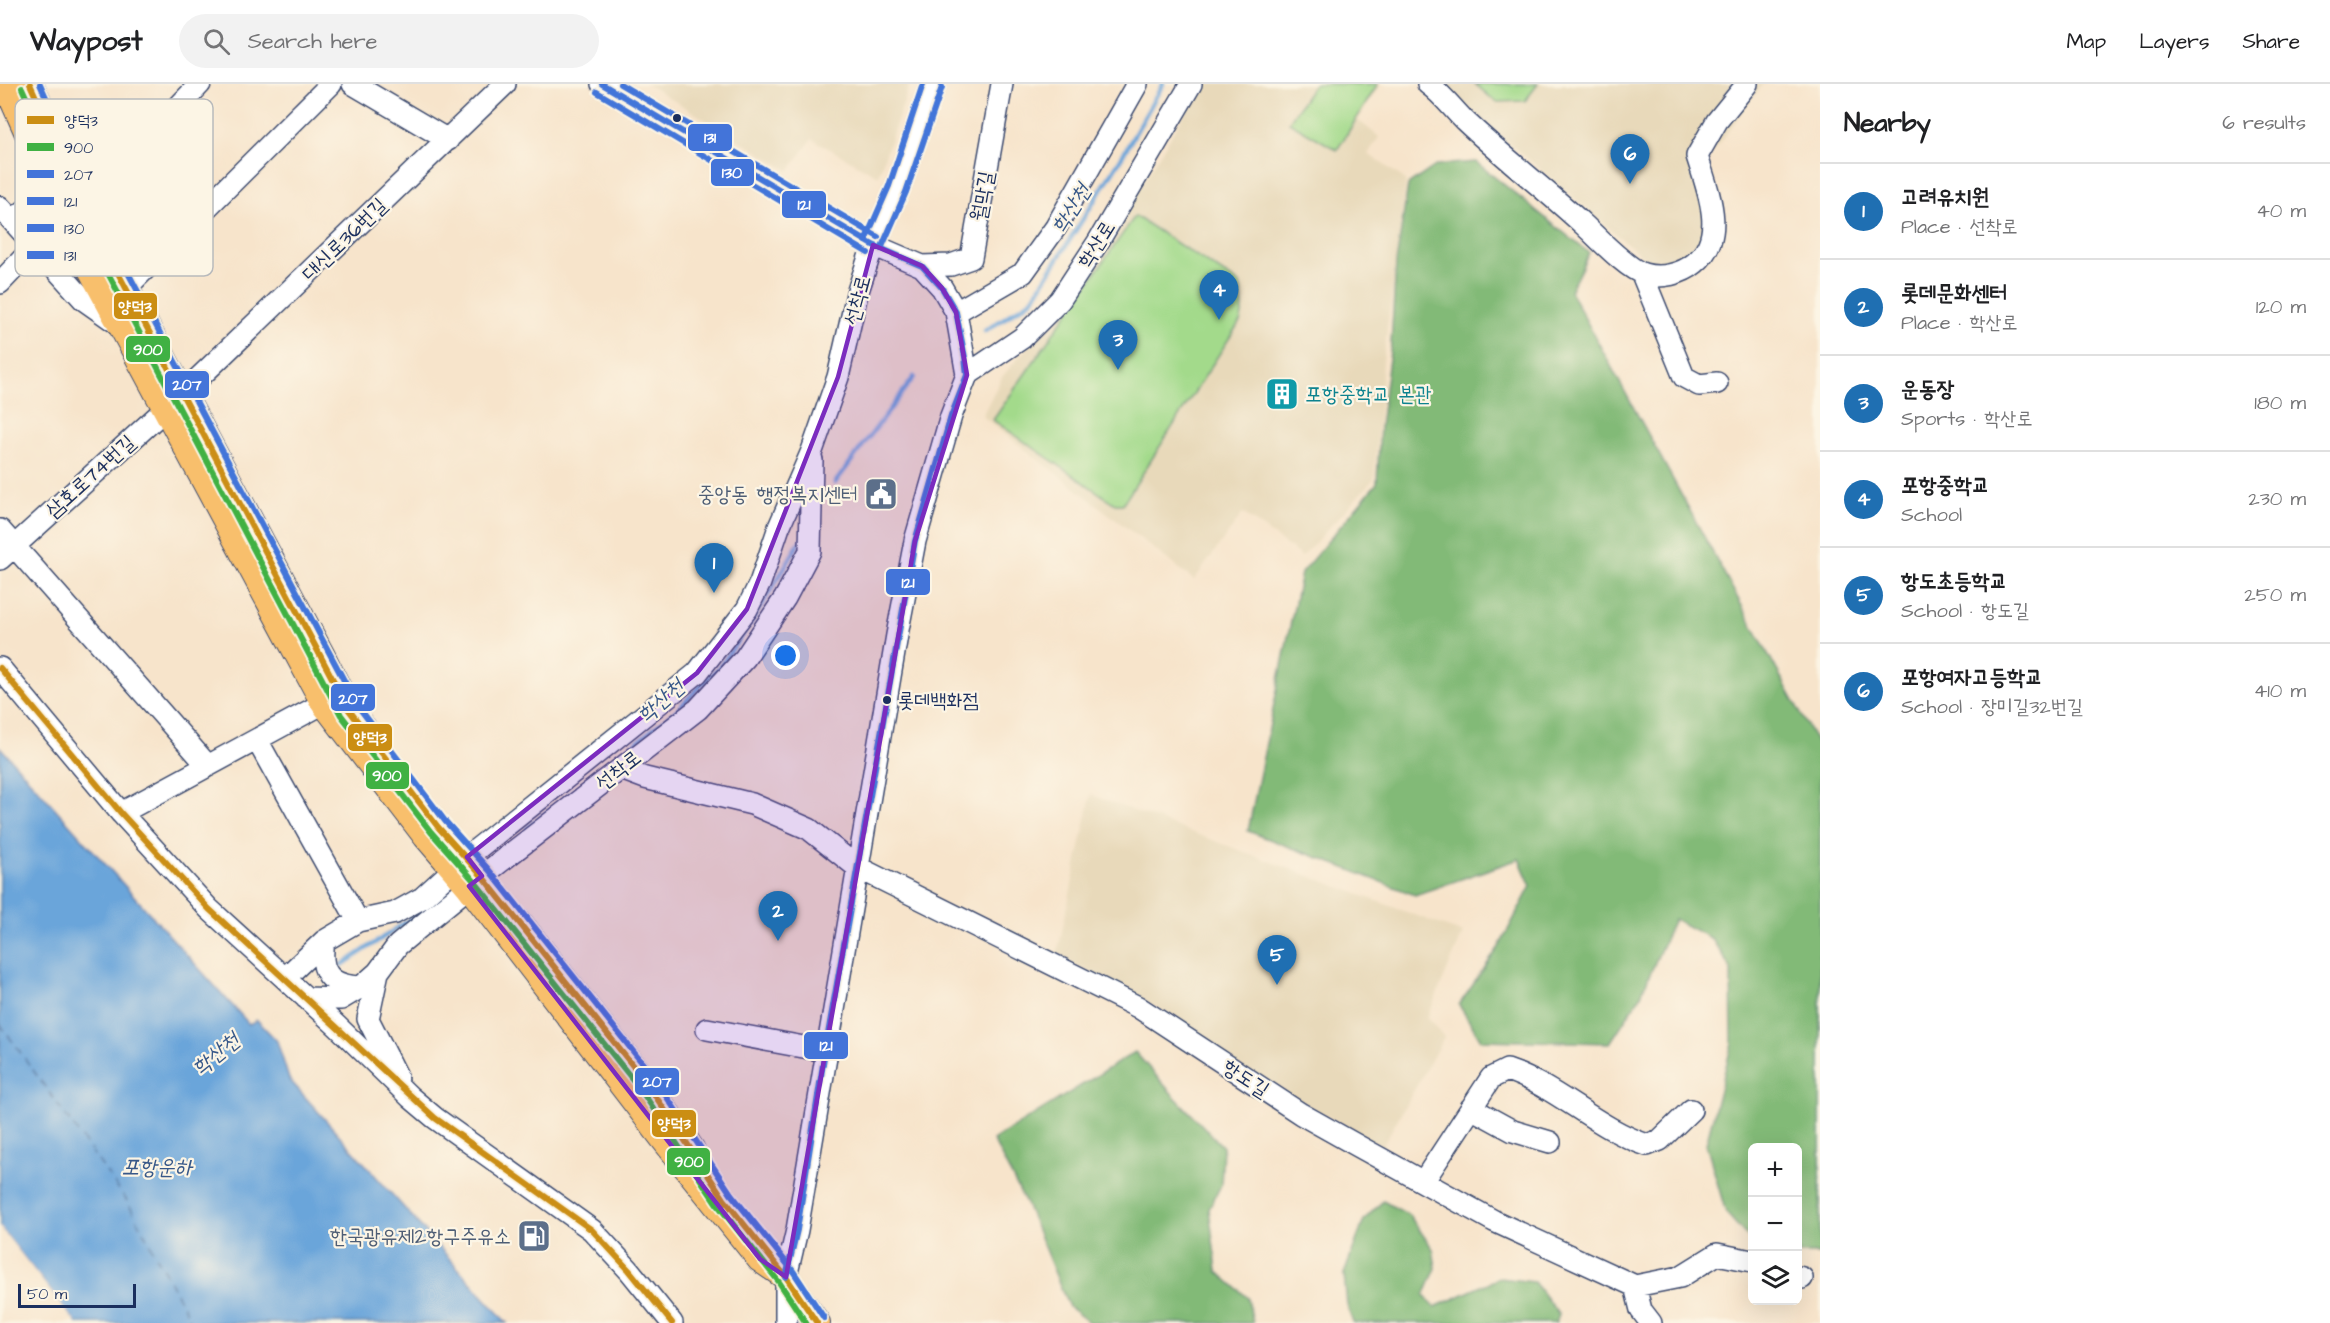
<!DOCTYPE html>
<meta charset="utf-8">
<style>
:root{--surface:#fff;--page:#f2f2f2;--text:#202124;--muted:#757577;--line:#e0e0e0;--accent:#1f6fb2}
body{margin:0;font-family:"Architects Daughter","Poor Story",sans-serif;background:var(--page);color:var(--text)}
.controls{position:absolute;right:18px;bottom:18px;display:grid;overflow:hidden;border-radius:9px;box-shadow:0 6px 24px #0002}
.controls button{width:54px;height:54px;display:grid;place-items:center;padding:0;border:0;border-bottom:2px solid var(--line);background:var(--surface);color:var(--text);font:30px sans-serif}
.scale{position:absolute;left:18px;bottom:15px;width:118px;box-sizing:border-box;padding-left:6px;border:3px solid #1b2f5e;border-top:0;font-size:16px;line-height:21px;white-space:nowrap;color:#1b2f5e;-webkit-text-stroke:4px #fcf5e5;paint-order:stroke}
.you{position:absolute;left:786px;top:572px;width:21px;height:21px;margin:-15px;border:4px solid #fff;border-radius:50%;background:#1a73e8;box-shadow:0 0 0 9px #1a73e833}
.badge{display:grid;place-items:center;width:39px;height:39px;border-radius:50%;background:var(--accent);color:#fff;font-size:20px;font-weight:700}
.pin{position:absolute;translate:-50% -50px;filter:drop-shadow(0 2px 3px #0008)}
.pin::after{content:'';position:absolute;top:32px;width:21px;height:18px;background:inherit;clip-path:polygon(0 0,100% 0,50% 100%)}
.list{margin:0;padding:0;list-style:none}
h2{display:flex;justify-content:space-between;align-items:center;height:78px;margin:0;padding:0 24px;font-size:26px}
h2 small{font-size:20px;font-weight:400;color:var(--muted)}
.list li{display:grid;grid-template-columns:39px 1fr auto;gap:18px;align-items:center;box-sizing:border-box;height:96px;padding:0 24px;border-top:2px solid var(--line)}
.list b{display:block;font-size:22px;white-space:nowrap}
.list p{margin:0;font-size:20px;white-space:nowrap;color:var(--muted)}
.list em{font-size:20px;font-style:normal;color:var(--muted)}
.icon{flex:none;width:33px;height:33px;fill:none;stroke:currentColor;stroke-width:2;stroke-linecap:round;stroke-linejoin:round}
.map{position:relative;flex:none;width:1820px;height:1239px;overflow:hidden}
header{display:flex;align-items:center;gap:36px;box-sizing:border-box;height:84px;padding:0 30px;background:var(--surface);border-bottom:2px solid var(--line)}
header strong{font-size:28px}
nav{display:flex;gap:33px;margin-inline-start:auto;font-size:21px}
.search{width:420px;height:54px;background:var(--page);display:flex;align-items:center;gap:15px;box-sizing:border-box;padding:0 21px;border-radius:33px;color:var(--muted);font-size:22px}
main{display:flex}
aside{flex:1;background:var(--surface)}
.map>svg:first-child{display:block}
.built{fill:#e8d9ba}
.green{fill:#a3da8b;stroke:#5f8474;stroke-width:1.5}
.forest{fill:#82ba77;stroke:#4e746a;stroke-width:1.5}
.water{fill:#6aa5da;stroke:#426a9c;stroke-width:1.5}
.pier{fill:#f7e4cb}
.lines{fill:none;stroke-linecap:round;stroke-linejoin:round}
.stream{stroke:#6aa5da;stroke-width:4.5}
.ferry{stroke:#375889;stroke-width:1.5;stroke-dasharray:8 6;stroke-linecap:butt}
.minor-casing{stroke:#3c4a6e;stroke-width:24}
.major-casing{stroke:#3c4a6e;stroke-width:28}
.minor{stroke:#fff;stroke-width:21}
.major{stroke:#f8bf6c;stroke-width:26}
.bus-1-casing{stroke:#fcf5e5;stroke-width:10}
.bus-2-casing{stroke:#fcf5e5;stroke-width:10}
.bus-3-casing{stroke:#fcf5e5;stroke-width:10}
.bus-4-casing{stroke:#fcf5e5;stroke-width:10}
.bus-5-casing{stroke:#fcf5e5;stroke-width:10}
.bus-6-casing{stroke:#fcf5e5;stroke-width:10}
.bus-1{stroke:#cb8e13;stroke-width:6}
.bus-2{stroke:#40b143;stroke-width:6}
.bus-3{stroke:#4374d9;stroke-width:6}
.bus-4{stroke:#4374d9;stroke-width:6}
.bus-5{stroke:#4374d9;stroke-width:6}
.bus-6{stroke:#4374d9;stroke-width:6}
.marked{fill:#7b2cbf;fill-opacity:0.2;stroke:#7b2cbf;stroke-width:4.5;stroke-linejoin:round}
.bus-dot{fill:#1b2f5e;stroke:#fcf5e5;stroke-width:2}
.labels{text-anchor:middle;stroke-width:4.5;stroke-linejoin:round;paint-order:stroke}
.bus-label{font-size:20px;fill:#1b2f5e;stroke:#fcf5e5;text-anchor:start}
.street-label{font-size:21px;fill:#1b2f5e;stroke:#fcf5e5}
.culture-label{font-size:21px;fill:#0d838f;stroke:#fcf5e5;text-anchor:start}
.service-label{font-size:21px;fill:#4e5e75;stroke:#fcf5e5;text-anchor:end}
.water-label{font-size:22px;font-style:italic;fill:#375889;stroke:#fcf5e5}
.key{fill:#fcf5e5;stroke:#b8babc;stroke-width:1.5}
.key-label{font-size:16px;fill:#1b2f5e}
.line-badge{stroke:#fcf5e5;stroke-width:2}
.badge-label{font-size:16px;text-anchor:middle;font-weight:bold;fill:#fff}
</style>
<header>
<strong>Waypost</strong>
<div class="search"><svg class="icon" aria-label="search" viewBox="0 0 24 24"><circle cx="10" cy="10" r="6"/><path d="M15 15l6 6"/></svg>Search here</div>
<nav><a>Map</a><a>Layers</a><a>Share</a></nav>
</header>
<main>
<div class="map">
<svg width="1820" height="1239" viewBox="0 0 1820 1239">
<rect width="100%" height="100%" fill="#fcf5e5"/>
<filter id="ink" filterUnits="userSpaceOnUse"><feTurbulence type="fractalNoise" baseFrequency=".0167" numOctaves="2"/><feDisplacementMap in="SourceGraphic" scale="12" xChannelSelector="R" yChannelSelector="G"/><feConvolveMatrix kernelMatrix="1 2 1 2 8 2 1 2 1" color-interpolation-filters="sRGB"/></filter>
<filter id="wash" filterUnits="userSpaceOnUse"><feTurbulence type="fractalNoise" baseFrequency=".008" numOctaves="4" result="noise"/><feDisplacementMap in="SourceGraphic" scale="24" xChannelSelector="R" yChannelSelector="G"/><feGaussianBlur stdDeviation="1.35" result="paint"/><feColorMatrix in="noise" values="0 0 0 0 0 0 0 0 0 0 0 0 0 0 0 0 0 1.4 0 .05"/><feComposite in="paint" operator="in"/></filter>
<g filter="url(#wash)">
<rect width="100%" height="100%" fill="#f7e4cb"/>
<!-- built -->
<path class="built" d="M647,0H910L878,92L812,55L789,87Z
M1202,0H1381L1358,36L1379,53L1368,70L1406,96L1383,278L1374,395L1302,473L1243,429L1194,496L982,332L1002,293L1086,194Z
M1440,0H1763L1700,85L1709,142L1682,187L1655,183Z
M1091,711L1463,849L1427,934L1444,953L1382,1063L1241,984L1171,931L1057,871Z"/>
<!-- green -->
<path class="green" d="M1314,0H1378L1337,66L1289,38Z
M1475,0H1538L1525,17L1496,18Z
M1135,132L1240,200L1243,224L1241,236L1123,420H1115L993,336Z"/>
<!-- forest -->
<path class="forest" d="M1476,78L1589,169L1570,207L1820,665V1170H1798V1064H1752V1158L1726,1129L1706,1060L1732,959L1731,885L1712,855L1674,835L1640,913L1610,959L1481,956L1459,921L1499,863L1531,802L1519,775L1415,811L1248,747L1301,489L1377,399L1380,342L1391,260L1396,179L1408,101L1437,81Z
M1135,968L1175,1013L1223,1063L1221,1101L1209,1125L1217,1187L1248,1214L1253,1239H1090L1069,1223L1027,1122L993,1056Z
M1383,1117L1409,1131L1433,1165L1436,1184L1424,1212L1435,1223L1499,1194L1534,1198L1559,1231L1556,1239H1353L1347,1221L1344,1190L1364,1136Z"/>
<!-- water -->
<path class="water" d="M0,663L249,940L257,936L277,957L289,995L507,1239H76L0,1143Z"/>
<!-- pier -->
<path class="pier" d="M0,1143L76,1239H72L0,1147Z"/>
<g class="lines">
<!-- stream -->
<path class="stream" d="M985,247L1032,216L1120,76L1163,0
M835,399L914,293
M527,744L676,627L720,582L750,541L801,456
M342,881L424,826"/>
<!-- ferry -->
<path class="ferry" d="M0,940L127,1117L192,1239"/>
</g>
</g>
<g filter="url(#ink)">
<g class="lines">
<!-- minor casing -->
<g class="minor-casing">
<path id="minor" d="M353,0L448,56
M602,0L873,161L922,182L942,204L956,228L967,291L951,332L915,457L897,551L797,1146L786,1193V1239
M1428,0C1442,10 1452,24 1464,36C1502,72 1545,105 1584,141C1598,154 1627,185 1644,190C1661,195 1682,190 1695,179C1728,152 1707,105 1697,72L1717,37L1747,0
M85,121L200,0
M0,123L84,216L121,242
M13,136L78,161L99,153L126,204L331,0
M13,136L53,104
M922,182L951,181L971,174L1002,0
M1642,190L1684,293L1699,301L1717,299
M0,199L36,161
M956,228L1023,189L1056,143L1137,0
M967,291L1022,254L1060,216L1098,158L1191,0
M0,446L208,682
M0,475L182,310L505,0
M0,584L121,729L209,825L337,942L410,1013L435,1034L592,1146L629,1186L672,1239
M257,656L358,837
M621,685L645,694L752,720L809,745L857,783L1138,923L1301,1030L1358,1062L1494,1137L1635,1202L1680,1193L1717,1170L1752,1177
M121,729L324,619
M324,857C319,888 329,902 361,903
M378,888L368,935L397,992
M285,894L324,857L358,837L395,829L422,814L467,773L697,589L747,525L760,499L779,443L812,367L838,293L857,210L873,161L897,105L933,0
M306,914L341,915L361,903L378,888L398,861L482,792L698,625L745,574L785,514L810,467L812,376
M707,945L825,967
M1471,1024L1513,1047L1550,1058
M1423,1098L1491,994L1507,986C1556,1002 1596,1044 1647,1061L1660,1056L1691,1026
M1798,1193L1802,1194
M1635,1202L1641,1226L1651,1239"/>
</g>
<!-- major casing -->
<g class="major-casing">
<path id="major" d="M6,0L78,161L324,619L426,752L469,802L663,1054L760,1175L786,1193
M30,0L99,153
M126,204L321,570L349,626L364,645
M518,837L648,1001L692,1066
M776,1180L817,1239"/>
</g>
<!-- minor -->
<use href="#minor" class="minor"/>
<!-- major -->
<use href="#major" class="major"/>
<!-- bus-1 casing -->
<g class="bus-1-casing">
<path id="bus-1" d="M30,0L99,153L349,626L438,743L482,792L648,1001L724,1115L786,1193L817,1239
M0,584L121,729L209,825L435,1034L592,1146L629,1186L672,1239"/>
</g>
<!-- bus-2 casing -->
<g class="bus-2-casing">
<path id="bus-2" d="M22,4L91,157L341,631L431,748L475,798L641,1006L717,1120L779,1198L806,1239"/>
</g>
<!-- bus-3 casing -->
<g class="bus-3-casing">
<path id="bus-3" d="M40,0L107,149L357,621L445,737L489,786L655,995L731,1110L793,1187L824,1234"/>
</g>
<!-- bus-4 casing -->
<g class="bus-4-casing">
<path id="bus-4" d="M602,0L873,161L922,182L942,204L956,228L965,273L967,291L951,332L915,457L825,967L797,1146L786,1193"/>
</g>
<!-- bus-5 casing -->
<g class="bus-5-casing">
<path id="bus-5" d="M597,8L868,169
M881,165L906,108L942,3"/>
</g>
<!-- bus-6 casing -->
<g class="bus-6-casing">
<path id="bus-6" d="M620,0L878,153
M865,157L889,102L923,0"/>
</g>
<!-- bus-1 -->
<use href="#bus-1" class="bus-1"/>
<!-- bus-2 -->
<use href="#bus-2" class="bus-2"/>
<!-- bus-3 -->
<use href="#bus-3" class="bus-3"/>
<!-- bus-4 -->
<use href="#bus-4" class="bus-4"/>
<!-- bus-5 -->
<use href="#bus-5" class="bus-5"/>
<!-- bus-6 -->
<use href="#bus-6" class="bus-6"/>
</g>
</g>
<!-- marked area -->
<path class="marked" d="M873,161L922,182L942,204L956,228L967,291L915,457L786,1193L760,1175L469,802L482,792L467,773L697,589L747,525L838,293Z"/>
<!-- icons -->
<defs>
<g id="building-square" transform="scale(1.725)"><rect x="-9" y="-9" width="18" height="18" rx="4" fill="#0f9aa8" stroke="#fcf5e5"/><path d="M-4-6H4V6H1V3H-1V6H-4ZM-2.5-4.3h1.7v1.8h-1.7ZM.8-4.3h1.7v1.8H.8ZM-2.5-1h1.7V.8h-1.7ZM.8-1h1.7V.8H.8Z" fill="#fff"/></g>
<g id="civic-square" transform="scale(1.725)"><rect x="-9" y="-9" width="18" height="18" rx="4" fill="#5c6f8a" stroke="#fcf5e5"/><path d="M-.6-6.5H3V-4.5H.6V-3L4-1V1h2V6H-6V1h2V-1L-.6-3ZM-1.2 2.5V6h2.4V2.5Z" fill="#fff"/></g>
<g id="fuel-square" transform="scale(1.725)"><rect x="-9" y="-9" width="18" height="18" rx="4" fill="#5c6f8a" stroke="#fcf5e5"/><path d="M-5.5-6h7V0h2V4h1.3V-2.5L3-4.5l.8-.8L6-3V5H2.5V1h-1V6h-7ZM-4.2-4.7v3.2H.2V-4.7Z" fill="#fff"/></g>
</defs>
<g fill-rule="evenodd">
<use href="#building-square" x="1282" y="310"/>
<use href="#civic-square" x="881" y="410"/>
<use href="#fuel-square" x="534" y="1152"/>
</g>
<!-- markers -->
<g class="bus-dot">
<circle cx="677" cy="34" r="5"/>
<circle cx="887" cy="616" r="5"/>
</g>
<g class="labels">
<!-- bus labels -->
<g class="bus-label">
<text x="898" y="623">롯데백화점</text>
</g>
<!-- street labels -->
<g class="street-label">
<text transform="translate(982 112) rotate(-80)" y="7">월막길</text>
<text transform="translate(344 155) rotate(-44)" y="7">대신로36번길</text>
<text transform="translate(1096 160) rotate(-58)" y="7">학산로</text>
<text transform="translate(857 216) rotate(-75)" y="7">선착로</text>
<text transform="translate(90 392) rotate(-42)" y="7">삼호로74번길</text>
<text transform="translate(618 686) rotate(-38)" y="7">선착로</text>
<text transform="translate(1246 994) rotate(33)" y="7">항도길</text>
</g>
<!-- culture labels -->
<g class="culture-label">
<text x="1305" y="317">포항중학교 본관</text>
</g>
<!-- service labels -->
<g class="service-label">
<text x="858" y="417">중앙동 행정복지센터</text>
<text x="511" y="1159">한국광유제2항구주유소</text>
</g>
<!-- water labels -->
<g class="water-label">
<text transform="translate(1070 124) rotate(-58)" y="8">학산천</text>
<text transform="translate(660 616) rotate(-41)" y="8">학산천</text>
<text transform="translate(215 969) rotate(-39)" y="8">학산천</text>
<text x="157" y="1090">포항운하</text>
</g>
</g>
<!-- legend -->
<rect x="15" y="15" width="198" height="177" rx="9" class="key"/>
<rect x="27" y="32" width="27" height="8" fill="#cb8e13"/>
<rect x="27" y="59" width="27" height="8" fill="#40b143"/>
<rect x="27" y="86" width="27" height="8" fill="#4374d9"/>
<rect x="27" y="113" width="27" height="8" fill="#4374d9"/>
<rect x="27" y="140" width="27" height="8" fill="#4374d9"/>
<rect x="27" y="167" width="27" height="8" fill="#4374d9"/>
<g class="key-label">
<text x="64" y="42">양덕3</text>
<text x="64" y="69">900</text>
<text x="64" y="96">207</text>
<text x="64" y="123">121</text>
<text x="64" y="150">130</text>
<text x="64" y="177">131</text>
</g>
<g class="line-badge">
<rect x="687" y="39" width="46" height="29" rx="6" fill="#4374d9"/>
<rect x="710" y="74" width="45" height="29" rx="6" fill="#4374d9"/>
<rect x="781" y="106" width="46" height="29" rx="6" fill="#4374d9"/>
<rect x="113" y="208" width="45" height="28" rx="6" fill="#cb8e13"/>
<rect x="125" y="251" width="46" height="28" rx="6" fill="#40b143"/>
<rect x="164" y="286" width="46" height="29" rx="6" fill="#4374d9"/>
<rect x="885" y="484" width="46" height="28" rx="6" fill="#4374d9"/>
<rect x="330" y="599" width="46" height="29" rx="6" fill="#4374d9"/>
<rect x="347" y="639" width="46" height="29" rx="6" fill="#cb8e13"/>
<rect x="365" y="677" width="45" height="29" rx="6" fill="#40b143"/>
<rect x="803" y="947" width="46" height="29" rx="6" fill="#4374d9"/>
<rect x="634" y="983" width="46" height="29" rx="6" fill="#4374d9"/>
<rect x="651" y="1025" width="46" height="29" rx="6" fill="#cb8e13"/>
<rect x="666" y="1063" width="45" height="29" rx="6" fill="#40b143"/>
</g>
<g class="badge-label">
<text x="710" y="59">131</text>
<text x="732" y="94">130</text>
<text x="804" y="126">121</text>
<text x="135" y="228">양덕3</text>
<text x="148" y="271">900</text>
<text x="187" y="306">207</text>
<text x="908" y="504">121</text>
<text x="353" y="620">207</text>
<text x="370" y="659">양덕3</text>
<text x="387" y="697">900</text>
<text x="826" y="967">121</text>
<text x="657" y="1003">207</text>
<text x="674" y="1045">양덕3</text>
<text x="689" y="1083">900</text>
</g>
</svg>
<div class="controls">
<button>+</button>
<button>−</button>
<button><svg class="icon" aria-label="layers" viewBox="0 0 24 24"><path d="M12 4l9 5-9 5-9-5zM3 14l9 5 9-5"/></svg></button>
</div>
<div class="scale">50 m</div>
<div class="you"></div>
<div class="pin badge" style="left:714px;top:509px">1</div>
<div class="pin badge" style="left:778px;top:857px">2</div>
<div class="pin badge" style="left:1118px;top:286px">3</div>
<div class="pin badge" style="left:1219px;top:236px">4</div>
<div class="pin badge" style="left:1277px;top:901px">5</div>
<div class="pin badge" style="left:1630px;top:100px">6</div>
</div>
<aside>
<h2>Nearby<small>6 results</small></h2>
<ul class="list">
<li><span class="badge">1</span><div><b>고려유치원</b><p>Place · 선착로</p></div><em>40 m</em></li>
<li><span class="badge">2</span><div><b>롯데문화센터</b><p>Place · 학산로</p></div><em>120 m</em></li>
<li><span class="badge">3</span><div><b>운동장</b><p>Sports · 학산로</p></div><em>180 m</em></li>
<li><span class="badge">4</span><div><b>포항중학교</b><p>School</p></div><em>230 m</em></li>
<li><span class="badge">5</span><div><b>항도초등학교</b><p>School · 항도길</p></div><em>250 m</em></li>
<li><span class="badge">6</span><div><b>포항여자고등학교</b><p>School · 장미길32번길</p></div><em>410 m</em></li>
</ul>
</aside>
</main>
